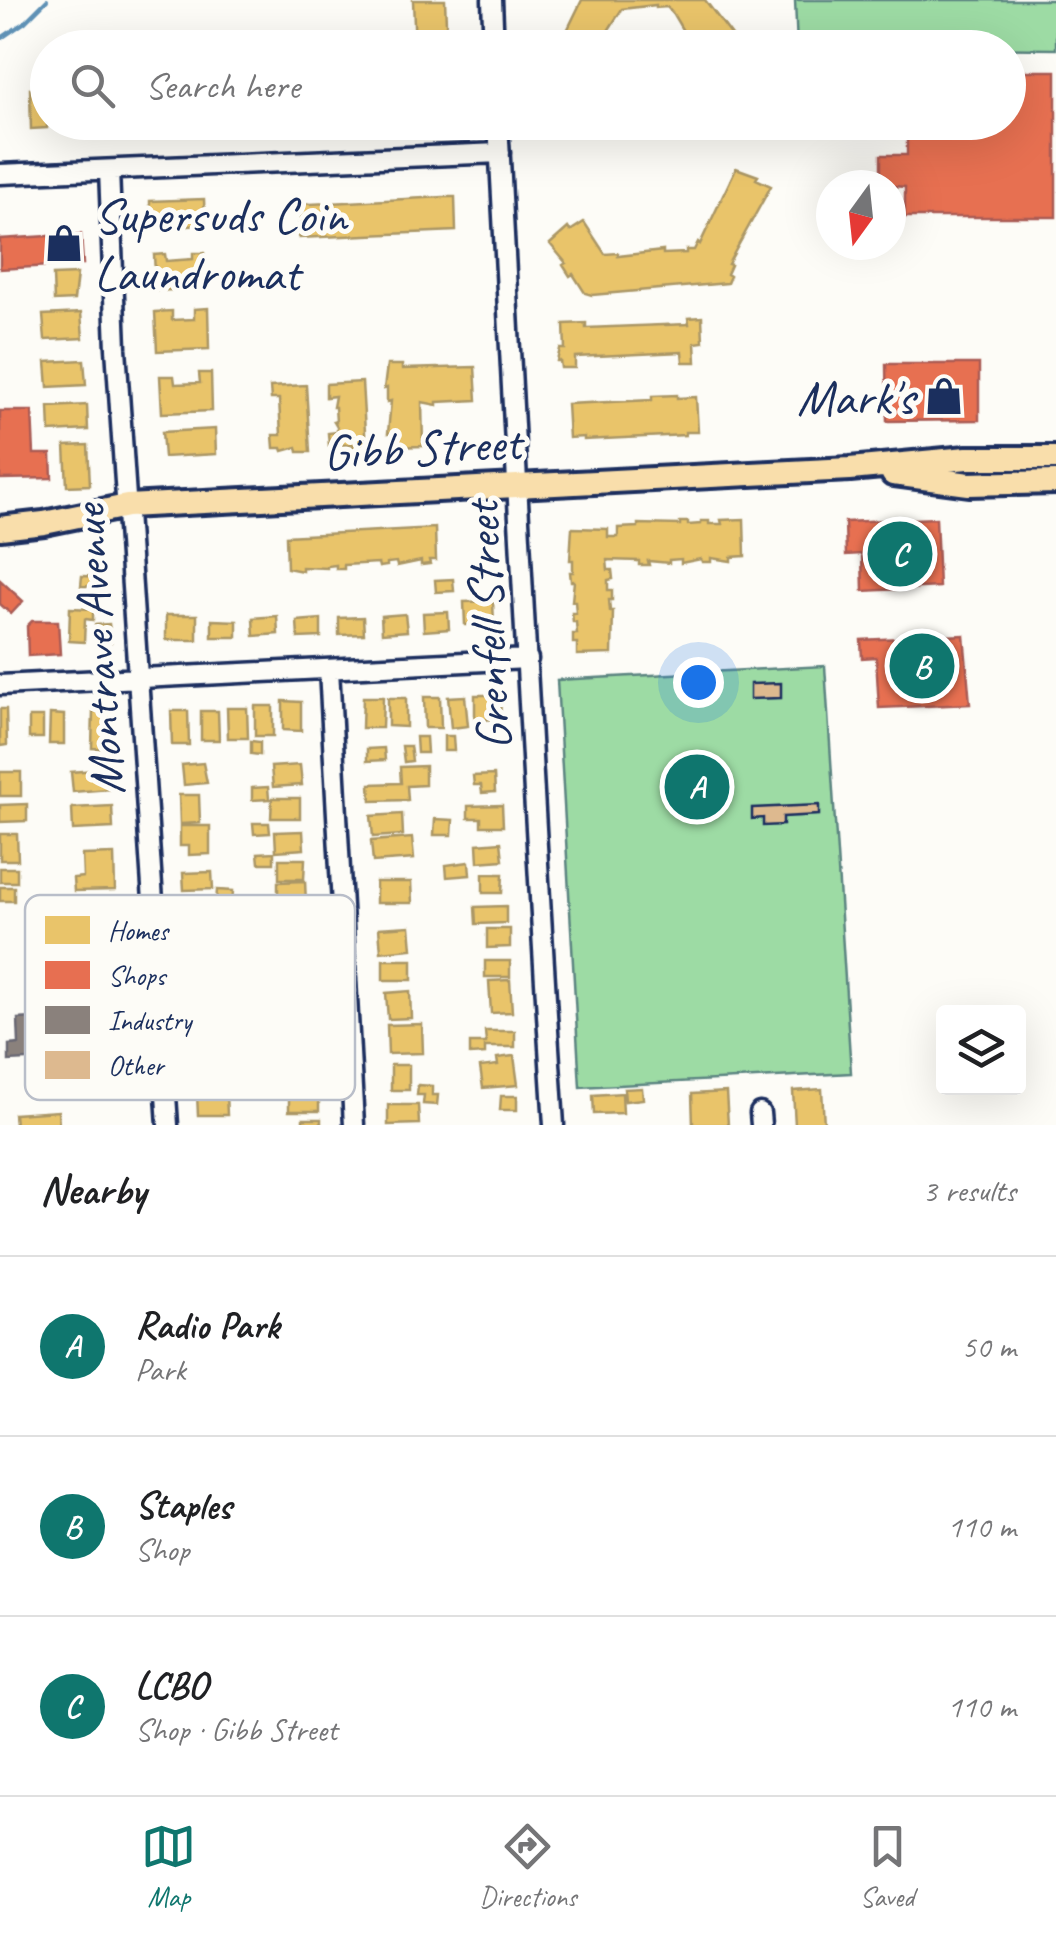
<!DOCTYPE html>
<meta charset="utf-8">
<style>
:root{--surface:#fff;--page:#f2f2f2;--text:#202124;--muted:#757577;--line:#e0e0e0;--accent:#0f766e}
body{margin:0;font-family:Caveat,sans-serif;background:var(--page);color:var(--text)}
.controls{position:absolute;right:30px;bottom:30px;display:grid;overflow:hidden;border-radius:10px;box-shadow:0 10px 40px #0002}
.controls button{width:90px;height:90px;display:grid;place-items:center;padding:0;border:0;border-bottom:2px solid var(--line);background:var(--surface);color:var(--text);font:50px sans-serif}
.compass{position:absolute;left:816px;top:170px;width:90px;height:90px;border-radius:50%;background:var(--surface);box-shadow:0 10px 40px #0002;rotate:195deg}
.you{position:absolute;left:698px;top:682px;width:35px;height:35px;margin:-25px;border:8px solid #fff;border-radius:50%;background:#1a73e8;box-shadow:0 0 0 15px #1a73e833}
.badge{display:grid;place-items:center;width:65px;height:65px;border-radius:50%;background:var(--accent);color:#fff;font-size:32px;font-weight:700}
.pin{position:absolute;translate:-50% -50%;border:5px solid #fff;box-shadow:0 2px 10px #0006}
.list{margin:0;padding:0;list-style:none}
h2{display:flex;justify-content:space-between;align-items:center;height:130px;margin:0;padding:0 40px;font-size:42px}
h2 small{font-size:32px;font-weight:400;color:var(--muted)}
.list li{display:grid;grid-template-columns:65px 1fr auto;gap:30px;align-items:center;box-sizing:border-box;height:180px;padding:0 40px;border-top:2px solid var(--line)}
.list b{display:block;font-size:38px;white-space:nowrap}
.list p{margin:0;font-size:32px;white-space:nowrap;color:var(--muted)}
.list em{font-size:32px;font-style:normal;color:var(--muted)}
.icon{flex:none;width:55px;height:55px;fill:none;stroke:currentColor;stroke-width:2;stroke-linecap:round;stroke-linejoin:round}
.map{position:relative;flex:none;width:1056px;height:1125px;overflow:hidden}
.search{position:absolute;background:var(--surface);box-shadow:0 10px 40px #0002;left:30px;right:30px;top:30px;height:110px;display:flex;align-items:center;gap:25px;box-sizing:border-box;padding:0 35px;border-radius:55px;color:var(--muted);font-size:38px}
.sheet{height:670px;background:var(--surface)}
nav{display:flex;justify-content:space-around;align-items:center;box-sizing:border-box;height:140px;border-top:2px solid var(--line);background:var(--surface);font-size:28px;color:var(--muted)}
nav a{display:grid;justify-items:center;gap:5px}
nav .on{color:var(--accent)}
.map>svg:first-child{display:block}
.green{fill:#9ddba4;stroke:#5c8581;stroke-width:2.5}
.homes{fill:#e9c46a;stroke:#ab9766;stroke-width:2.5}
.shops{fill:#e76f51;stroke:#aa5c55;stroke-width:2.5}
.industry{fill:#8a817c;stroke:#696873;stroke-width:2.5}
.lines{fill:none;stroke-linecap:round;stroke-linejoin:round}
.stream{stroke:#5f91b5;stroke-width:4}
.building{fill:#ddb98f;stroke:#1b2f5e;stroke-width:2.5}
.minor-casing{stroke:#1b2f5e;stroke-width:25}
.major-casing{stroke:#1b2f5e;stroke-width:30}
.minor{stroke:#fdfcf7;stroke-width:18}
.major{stroke:#f9deab;stroke-width:22}
.labels{text-anchor:middle;stroke-width:10;stroke-linejoin:round;paint-order:stroke}
.poi-label{font-size:50px;fill:#1b2f5e;stroke:#fdfcf7;text-anchor:start}
.street-label{font-size:50px;fill:#1b2f5e;stroke:#fdfcf7}
.key{fill:#fdfcf7;stroke:#b9bec9;stroke-width:2.5}
.key-label{font-size:28px;fill:#1b2f5e}
</style>
<div class="map">
<svg width="1056" height="1125" viewBox="0 0 1056 1125">
<rect width="100%" height="100%" fill="#fdfcf7"/>
<filter id="ink" filterUnits="userSpaceOnUse"><feTurbulence type="fractalNoise" baseFrequency=".01" numOctaves="2"/><feDisplacementMap in="SourceGraphic" scale="20" xChannelSelector="R" yChannelSelector="G"/><feConvolveMatrix kernelMatrix="1 2 1 2 8 2 1 2 1" color-interpolation-filters="sRGB"/></filter>
<g filter="url(#ink)">
<!-- green -->
<path class="green" d="M795,0H1056V49L797,47Z
M825,666L851,1073L580,1087L557,680Z"/>
<!-- homes -->
<path class="homes" d="M413,0H445L447,48H415Z
M582,0H705L735,40L733,42L737,48H693L673,14L667,7L656,8V5L622,9L606,34L610,37L605,48H563L566,41L563,39Z
M100,40L101,48H65V41Z
M30,89L48,92V122H103V126L47,125V128L31,129Z
M736,168L758,176L756,179L771,186L728,264L731,265L727,274L730,276L727,283L592,295L585,293L573,274L570,276L563,265L566,263L550,244L568,228L570,231L584,222L605,254L618,253V256L663,251V254L686,253V250H694L698,242L700,244Z
M444,197H455L456,231L299,238V224H302L299,202L310,204Z
M204,199L205,225L150,228V201Z
M193,253H204L206,288L156,291L154,255L165,254L166,261L193,259Z
M77,274L74,300L54,301L53,275Z
M208,308L209,349L157,351L155,312L172,311V320L194,319V309Z
M81,313L83,338L45,340L43,315Z
M702,317L703,342L695,343L696,362H683L682,352L575,357V368H561L560,361H557L560,349H565L564,324L586,323V328L689,324L688,318Z
M84,360L86,385L48,387L46,362Z
M387,365H402V369L475,367L477,400L437,402V405L422,402L423,446L392,447V433H388L391,401L387,402V388L384,389Z
M199,373H211L212,411L162,413L160,376H174L175,384L200,383Z
M362,382L366,449L354,450L353,444L343,445V448L329,446L328,433L337,432V427L334,422H336L335,407H333L335,396L326,397V384Z
M306,385L310,452H298L297,447L283,451L282,448H274L273,435H281L279,399H271L270,387Z
M677,395V398L696,397L698,432H685V435L584,440V437L569,438L567,404L652,400V396Z
M87,405L88,430L50,432L49,407Z
M215,429L216,454L164,457L162,432Z
M88,445L90,485L67,486L65,446Z
M744,519L745,556L731,557V561L711,558V562H702L701,559L681,563V559L669,560V563L648,561L649,565H639V561L607,560L608,570H612L613,579L608,580V590H612V600H609L610,611H613L612,654L577,655V643H573V634H577L576,622H573L572,613H576L575,601H572L574,581H571L570,572H573V560H570L572,528L608,529V537H618V528L638,527V524L680,525V522H688V525L701,524V521H709V524H722L721,520Z
M435,528L436,560H429L430,564L421,565V561L397,566L396,562L387,563V566L379,567L378,563L344,565V569H336V565L327,566V568L302,567V571L287,568L286,536Z
M82,576L102,577L101,587L81,586Z
M453,579L454,591L436,592L435,580Z
M493,601L494,624L465,625L464,602Z
M70,608L93,609V620L85,619L84,642L69,641Z
M448,612L449,629L424,631L423,613Z
M405,614L407,631L382,633L381,616Z
M166,615H197V640H166Z
M277,616L278,634L254,636L253,618Z
M363,617L364,634L339,635V618Z
M321,619V637L298,638L297,621Z
M212,620L237,621V637H212Z
M109,624L111,642L96,643L95,625Z
M475,695H500L501,719L475,720Z
M465,696L468,726L451,728L448,697Z
M363,697H383L382,728H362Z
M424,697H440L441,728H425Z
M388,698H406V727L388,726Z
M283,701L301,702V731L283,730Z
M255,706H273V736H255Z
M227,708H247L248,738H228Z
M0,709H6L7,745L0,746Z
M93,711L114,712L113,749L92,748Z
M171,711H188L189,745H172Z
M201,711H218L219,740H201Z
M50,714L64,715V744H49Z
M29,717H43V738H29Z
M444,736H453L454,751H444Z
M416,737H426L427,753H417Z
M251,741L260,742V755L251,754Z
M402,746H410L412,761L404,762Z
M384,748L385,760L367,761V749Z
M203,763L207,783L184,785L182,765Z
M300,765L302,785L273,787L271,767Z
M425,766V785L407,786L408,800L371,801L370,784L401,783L400,767Z
M107,769L109,789L73,792L71,772Z
M0,772H21V796H0Z
M494,775L495,792L482,793L481,785H474L473,776Z
M268,787L269,799L252,800V788Z
M179,795H199L200,823L180,824Z
M272,798H300V818H271Z
M27,804V821L0,822V805Z
M502,805L503,826H481V818H468V806Z
M112,806L113,828L73,830L72,808Z
M402,814L403,835L373,837L371,816Z
M435,819L453,820L452,835H434Z
M253,823H269L270,833L254,834Z
M180,826H210V854L189,855V846H180Z
M303,831L304,849L276,851L275,832Z
M0,834H17L18,860H0Z
M412,838L414,859L373,862L371,841Z
M501,842L503,860L478,862L477,844Z
M274,852V863H259L258,853Z
M114,854L115,890L74,891L73,878L83,877L82,855Z
M279,859H305L304,879H279Z
M469,862L470,875L447,877L446,865Z
M0,868H17V882H0Z
M212,872L213,889L184,890L183,873Z
M483,874H503L502,893H483Z
M305,881L306,903L278,904V882Z
M376,882H411L412,903H376Z
M0,887H14V901H0Z
M217,890L233,891L232,904L216,903Z
M506,906V923L476,924L475,907Z
M410,926L412,949L381,952L379,928Z
M487,929H510V947L487,948Z
M383,960H412V980H383Z
M485,961H510V977H485Z
M510,980L512,1012L491,1013L489,981Z
M410,991L411,1018L388,1019L386,993Z
M422,1024L423,1053L388,1054L387,1025Z
M485,1031H515V1047H485V1054L470,1055V1043H486Z
M514,1056L518,1085L483,1088L480,1067L498,1065L497,1058Z
M391,1065H409V1090H391Z
M418,1085L432,1086V1095H438L437,1105L423,1104L424,1095H417Z
M642,1088L643,1099L625,1101L624,1089Z
M822,1089L824,1125H795L793,1091Z
M289,1090L319,1091V1111H289Z
M726,1092L728,1125H693L692,1094Z
M226,1093L227,1115H198L197,1094Z
M622,1093L623,1113L594,1114L593,1095Z
M501,1096H517V1110H500Z
M388,1105H418L419,1124L388,1125Z
M58,1111L59,1125H15L14,1114Z
M303,1119H321V1125H303Z"/>
<!-- shops -->
<path class="shops" d="M1008,71H1056V217H905V187L881,185V155H907V122H1008Z
M81,234L83,264L0,269V239Z
M886,364H979V420L887,421Z
M0,411H32L34,454H51L52,478L0,479Z
M936,518L939,587L863,591L862,554L846,555L845,522Z
M0,580L23,601L11,614L0,604Z
M32,621H58L60,654L28,656L27,626Z
M964,635L970,704L879,708L876,657L862,658L861,640Z"/>
<!-- industry -->
<path class="industry" d="M122,1013L125,1055L9,1061V1045L19,1044L18,1019Z"/>
<g class="lines">
<!-- stream -->
<path class="stream" d="M0,39L25,22L47,0"/>
</g>
<!-- building -->
<path class="building" d="M781,683V698L750,699V684Z
M819,805V815L783,817V825L763,826V818L752,819V808Z"/>
<g class="lines">
<!-- minor casing -->
<g class="minor-casing">
<path id="minor" d="M492,0L494,48
M498,122C516,457 532,791 554,1125
M109,170L116,348L168,1125
M0,174L500,153
M329,669L354,1125
M0,685L528,659
M760,1113L761,1125"/>
</g>
<!-- major casing -->
<g class="major-casing">
<path id="major" d="M893,474L969,484L1056,482
M0,528L44,523L127,506L850,469L967,458H1056"/>
</g>
<!-- minor -->
<use href="#minor" class="minor"/>
<!-- major -->
<use href="#major" class="major"/>
</g>
</g>
<!-- icons -->
<defs>
<g id="shop-bare" transform="scale(3)"><path d="M-5-2.5h2.3a2.7 3.5 0 0 1 5.4 0H5L5.5 6h-11ZM-1.5-2.5h3a1.5 2.3 0 0 0-3 0Z" fill="#1b2f5e" stroke="#fdfcf7" stroke-width="2.5" paint-order="stroke"/></g>
</defs>
<g fill-rule="evenodd">
<use href="#shop-bare" x="64" y="243"/>
<use href="#shop-bare" x="944" y="396"/>
</g>
<g class="labels">
<!-- poi labels -->
<g class="poi-label">
<text x="94" y="232">Supersuds Coin<tspan x="94" dy="58">Laundromat</tspan></text>
<text x="914" y="414" text-anchor="end">Mark's</text>
</g>
<!-- street labels -->
<g class="street-label">
<text transform="translate(422 446) rotate(-3)" y="18">Gibb Street</text>
<text transform="translate(486 626) rotate(-93)" y="18">Grenfell Street</text>
<text transform="translate(96 650) rotate(-94)" y="18">Montrave Avenue</text>
</g>
</g>
<!-- legend -->
<rect x="25" y="895" width="330" height="205" rx="15" class="key"/>
<rect x="45" y="916" width="45" height="28" fill="#e9c46a"/>
<rect x="45" y="961" width="45" height="28" fill="#e76f51"/>
<rect x="45" y="1006" width="45" height="28" fill="#8a817c"/>
<rect x="45" y="1051" width="45" height="28" fill="#ddb98f"/>
<g class="key-label">
<text x="108" y="940">Homes</text>
<text x="108" y="985">Shops</text>
<text x="108" y="1030">Industry</text>
<text x="108" y="1075">Other</text>
</g>
</svg>
<div class="controls">
<button><svg class="icon" aria-label="layers" viewBox="0 0 24 24"><path d="M12 4l9 5-9 5-9-5zM3 14l9 5 9-5"/></svg></button>
</div>
<svg class="compass" viewBox="-18 -18 36 36"><path d="M0-13l5 13h-10z" fill="#e53935"/><path d="M0 13l5-13h-10z" fill="#757577"/></svg>
<div class="you"></div>
<div class="pin badge" style="left:697px;top:787px">A</div>
<div class="pin badge" style="left:922px;top:666px">B</div>
<div class="pin badge" style="left:900px;top:554px">C</div>
<div class="search"><svg class="icon" aria-label="search" viewBox="0 0 24 24"><circle cx="10" cy="10" r="6"/><path d="M15 15l6 6"/></svg>Search here</div>
</div>
<section class="sheet">
<h2>Nearby<small>3 results</small></h2>
<ul class="list">
<li><span class="badge">A</span><div><b>Radio Park</b><p>Park</p></div><em>50 m</em></li>
<li><span class="badge">B</span><div><b>Staples</b><p>Shop</p></div><em>110 m</em></li>
<li><span class="badge">C</span><div><b>LCBO</b><p>Shop · Gibb Street</p></div><em>110 m</em></li>
</ul>
</section>
<nav>
<a class="on"><svg class="icon" aria-label="map" viewBox="0 0 24 24"><path d="M3 6l6-2 6 2 6-2v14l-6 2-6-2-6 2zM9 4v14M15 6v14"/></svg>Map</a>
<a><svg class="icon" aria-label="directions" viewBox="0 0 24 24"><path d="M12 3l9 9-9 9-9-9zM9 14v-3h6M13 9l2 2-2 2"/></svg>Directions</a>
<a><svg class="icon" aria-label="saved" viewBox="0 0 24 24"><path d="M7 4h10v16l-5-4-5 4z"/></svg>Saved</a>
</nav>
